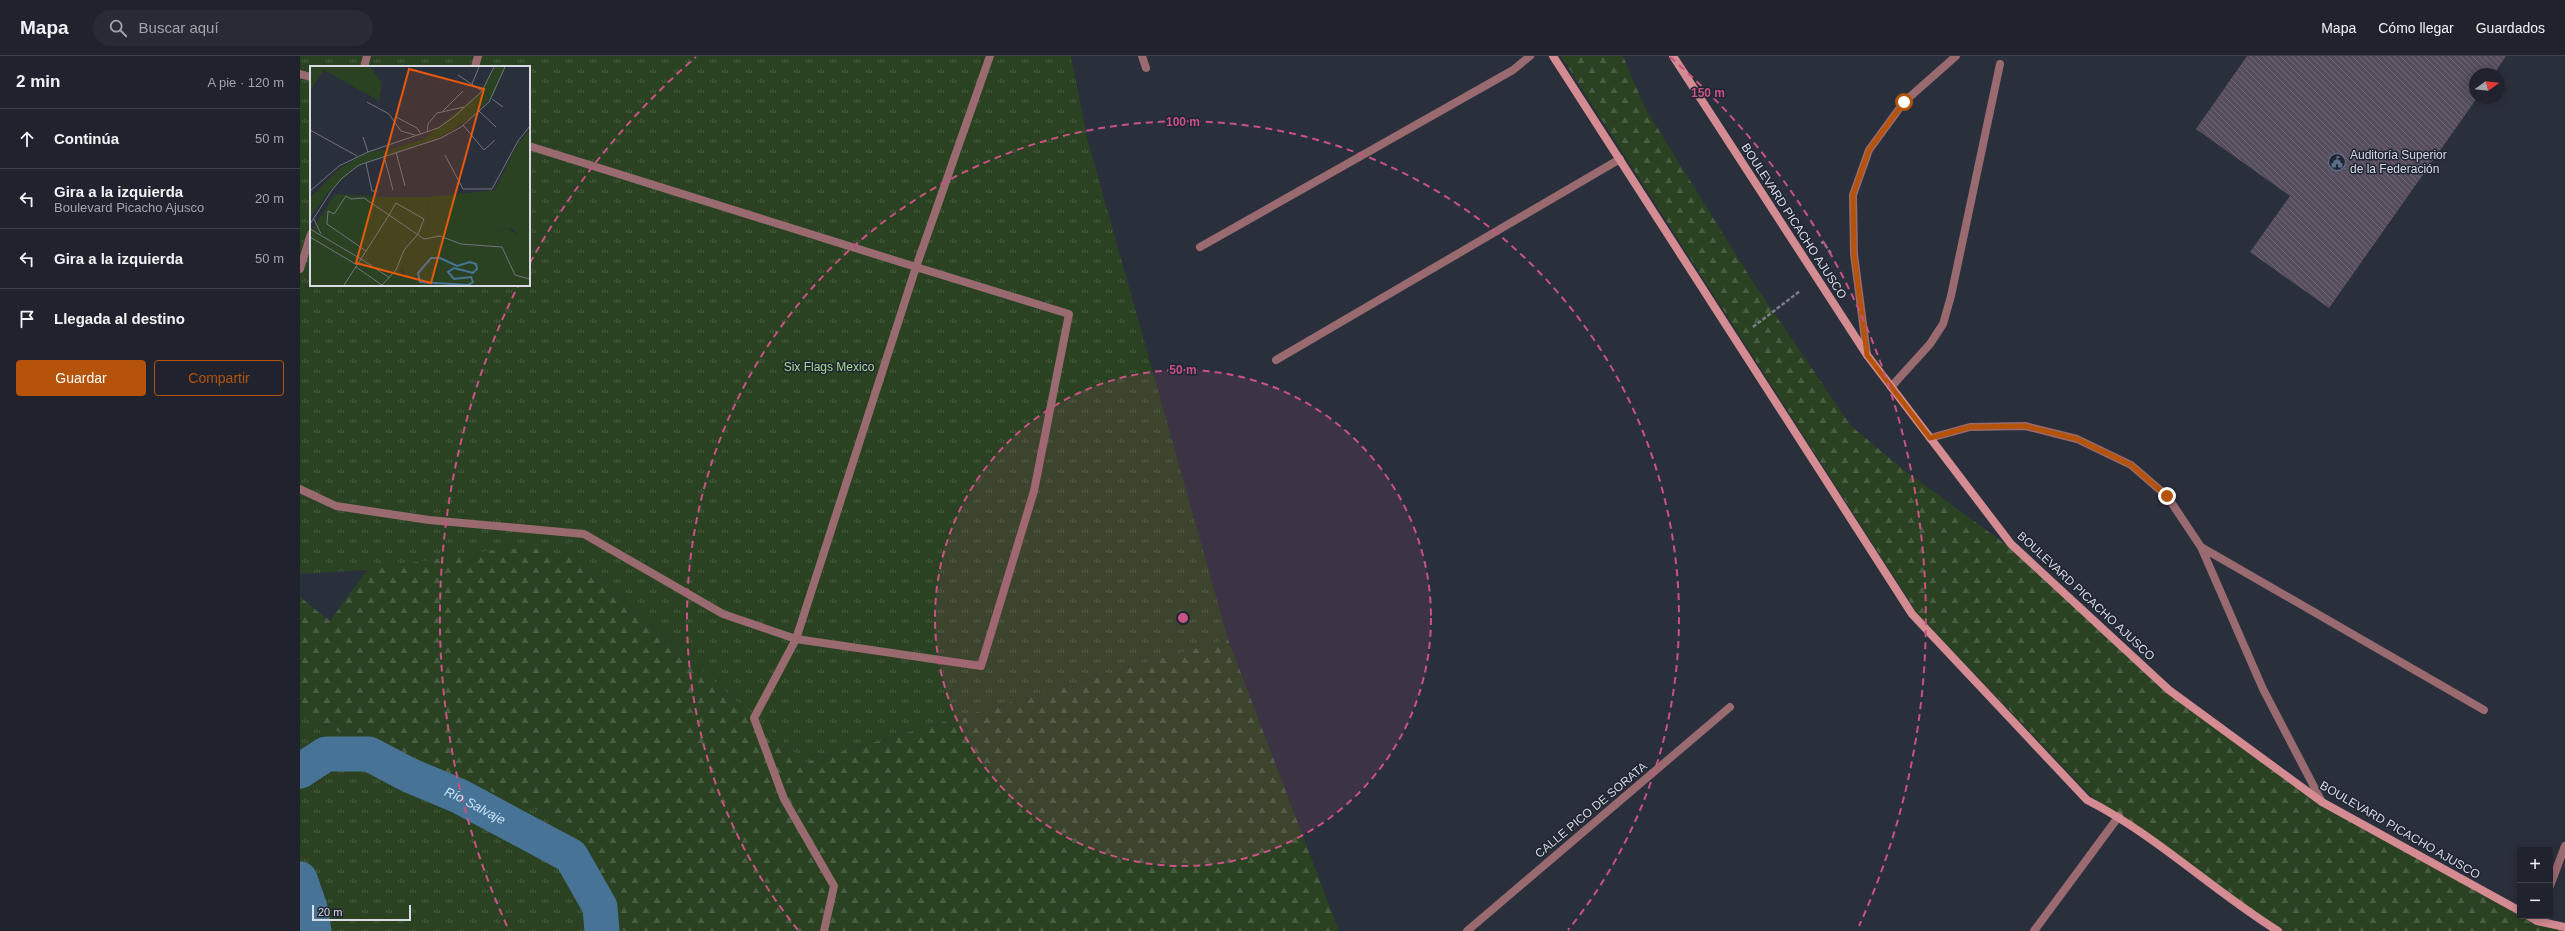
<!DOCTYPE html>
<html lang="es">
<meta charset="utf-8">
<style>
:root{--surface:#20232d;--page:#282b35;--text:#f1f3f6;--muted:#a2a4aa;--line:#3d4049;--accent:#b45309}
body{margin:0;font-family:Helvetica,sans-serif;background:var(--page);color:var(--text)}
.controls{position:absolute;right:12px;bottom:12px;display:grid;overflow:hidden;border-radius:4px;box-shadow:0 2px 10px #0003}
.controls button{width:36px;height:36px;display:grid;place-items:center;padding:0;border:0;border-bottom:1px solid var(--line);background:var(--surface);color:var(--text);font:20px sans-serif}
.compass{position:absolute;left:2169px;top:12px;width:36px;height:36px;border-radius:50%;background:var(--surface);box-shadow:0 2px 10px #0003;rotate:75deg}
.scale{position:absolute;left:12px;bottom:10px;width:99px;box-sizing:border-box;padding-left:4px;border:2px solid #d8dbe4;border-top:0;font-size:11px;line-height:14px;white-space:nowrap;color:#d8dbe4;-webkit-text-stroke:3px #202532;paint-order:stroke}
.stop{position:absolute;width:12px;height:12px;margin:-9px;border:3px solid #b45309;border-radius:50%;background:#fff}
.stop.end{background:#b45309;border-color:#fff;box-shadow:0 1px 4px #0008}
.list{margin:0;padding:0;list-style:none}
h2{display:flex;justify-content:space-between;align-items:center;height:52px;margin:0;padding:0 16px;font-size:17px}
h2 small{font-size:13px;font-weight:400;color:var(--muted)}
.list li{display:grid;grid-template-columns:26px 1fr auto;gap:12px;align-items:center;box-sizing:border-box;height:60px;padding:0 16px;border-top:1px solid var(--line)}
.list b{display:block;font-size:15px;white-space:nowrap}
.list p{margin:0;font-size:13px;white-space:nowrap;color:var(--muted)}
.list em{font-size:13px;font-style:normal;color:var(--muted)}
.actions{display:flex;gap:8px;padding:12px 16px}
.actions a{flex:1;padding:9px 0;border:1px solid var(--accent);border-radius:4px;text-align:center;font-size:14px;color:var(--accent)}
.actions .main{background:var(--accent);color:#fff}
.icon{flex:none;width:22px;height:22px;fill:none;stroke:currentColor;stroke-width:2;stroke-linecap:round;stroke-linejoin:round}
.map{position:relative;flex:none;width:2265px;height:875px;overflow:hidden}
header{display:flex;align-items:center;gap:24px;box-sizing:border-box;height:56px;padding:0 20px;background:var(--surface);border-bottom:1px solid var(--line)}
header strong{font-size:19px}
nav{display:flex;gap:22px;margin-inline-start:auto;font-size:14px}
.search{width:280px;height:36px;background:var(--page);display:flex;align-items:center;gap:10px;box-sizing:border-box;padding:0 14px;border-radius:22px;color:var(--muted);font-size:15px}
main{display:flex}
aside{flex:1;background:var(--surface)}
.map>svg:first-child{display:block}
.grass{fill:url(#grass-tufts);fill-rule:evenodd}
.forest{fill:url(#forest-firs)}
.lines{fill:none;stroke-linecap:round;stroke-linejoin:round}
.canal{stroke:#477496;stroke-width:35}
.building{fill:url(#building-back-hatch)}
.path{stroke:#7b7f8a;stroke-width:2.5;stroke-dasharray:4 2;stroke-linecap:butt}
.lane{stroke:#996a6f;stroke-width:8}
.street{stroke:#996a6f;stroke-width:8}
.secondary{stroke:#d48b92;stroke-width:8}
.route{stroke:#b45309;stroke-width:5}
.ring{fill:none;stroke:#c95284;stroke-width:2;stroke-dasharray:7 5}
.labels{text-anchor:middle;stroke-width:3;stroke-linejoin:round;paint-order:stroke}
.poi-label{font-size:12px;fill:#d8dbe4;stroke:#202532;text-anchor:start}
.street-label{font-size:12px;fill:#d8dbe4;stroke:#202532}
.park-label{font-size:12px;fill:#aadb98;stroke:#202532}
.water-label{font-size:13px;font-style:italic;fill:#cae5fa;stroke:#202532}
.inset-river{fill:none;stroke:#477496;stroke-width:2}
.inset-road{fill:none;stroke:#70747f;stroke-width:1}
.view{fill:#e8590c;fill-opacity:0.15;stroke:#e8590c;stroke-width:2}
.inset-edge{fill:none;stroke:#d8dbe4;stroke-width:2}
.centre{fill:#c95284;stroke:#202532;stroke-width:2}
.ring-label{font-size:12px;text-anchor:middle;font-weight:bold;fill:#c95284;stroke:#202532;stroke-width:3;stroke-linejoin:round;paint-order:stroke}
</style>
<header>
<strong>Mapa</strong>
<div class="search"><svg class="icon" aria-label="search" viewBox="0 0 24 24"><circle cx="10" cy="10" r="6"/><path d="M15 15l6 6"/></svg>Buscar aquí</div>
<nav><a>Mapa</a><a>Cómo llegar</a><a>Guardados</a></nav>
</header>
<main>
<aside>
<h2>2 min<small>A pie · 120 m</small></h2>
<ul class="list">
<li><svg class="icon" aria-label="ahead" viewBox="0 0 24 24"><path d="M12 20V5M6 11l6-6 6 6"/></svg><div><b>Continúa</b></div><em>50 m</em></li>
<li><svg class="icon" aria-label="left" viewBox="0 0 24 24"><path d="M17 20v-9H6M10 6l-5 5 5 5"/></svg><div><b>Gira a la izquierda</b><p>Boulevard Picacho Ajusco</p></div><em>20 m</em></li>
<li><svg class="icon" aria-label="left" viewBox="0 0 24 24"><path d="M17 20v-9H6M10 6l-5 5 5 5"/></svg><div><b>Gira a la izquierda</b></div><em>50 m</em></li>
<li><svg class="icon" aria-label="arrive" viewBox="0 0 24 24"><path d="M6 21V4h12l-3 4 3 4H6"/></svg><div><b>Llegada al destino</b></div></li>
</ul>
<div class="actions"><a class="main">Guardar</a><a>Compartir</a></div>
</aside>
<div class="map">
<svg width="2265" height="875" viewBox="0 0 2265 875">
<defs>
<pattern id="grass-tufts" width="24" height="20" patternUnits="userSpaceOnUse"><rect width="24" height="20" fill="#2a4221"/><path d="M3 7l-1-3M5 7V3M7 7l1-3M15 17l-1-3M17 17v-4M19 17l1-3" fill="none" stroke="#485d41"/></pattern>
<pattern id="forest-firs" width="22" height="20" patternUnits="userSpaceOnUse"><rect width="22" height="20" fill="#2a4221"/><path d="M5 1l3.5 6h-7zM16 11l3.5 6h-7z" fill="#485d41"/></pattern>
<pattern id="building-back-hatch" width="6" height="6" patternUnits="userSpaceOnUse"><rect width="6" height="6" fill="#564e5c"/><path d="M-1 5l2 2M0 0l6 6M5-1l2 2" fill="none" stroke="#6e6773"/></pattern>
</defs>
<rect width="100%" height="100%" fill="#2a2f3c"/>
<!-- grass -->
<path class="grass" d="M0,0H771L787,82L928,583L506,706L274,501L0,518ZM11,11H229V229H11Z
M0,660L278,770L323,875H0Z"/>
<!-- forest -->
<path class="forest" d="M1261,0H1323L1345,52L1451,223L1551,370L1604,414L1708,490L1869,635L2022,746L2220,860L2239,869L2265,875H1985L1949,853L1791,740L1617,557Z
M200,493H240L274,501L506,706L928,583L1039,875H323L278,770L0,660V541L30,565L67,514Z"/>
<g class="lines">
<!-- canal -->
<g class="canal">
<path id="s1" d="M0,715L26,698H69L109,719L159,740L271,800L300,851L302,875"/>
<path d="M0,823L10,852L14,875"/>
</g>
</g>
<!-- building -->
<path class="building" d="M1947,0H2206L2194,18H2175V42H2177L2029,252L1950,196L1990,140L1896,73Z"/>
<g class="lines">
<!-- path -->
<path class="path" d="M1521,187L1523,186L1532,199
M1453,271L1500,235"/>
<!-- lane -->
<path class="lane" d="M842,0L846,12
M64,11L67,0
M175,11L178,0
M0,18L11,21
M229,90L616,211L496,583L454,662L484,743L534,830L524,875
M900,191L1213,14L1230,0
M0,213L11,178
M1567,299L1554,198L1553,139L1569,94L1604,46L1656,0
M976,304L1320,103
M1591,331L1630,288L1643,268L1651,240L1700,8
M1630,382L1670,371L1725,370L1777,383L1831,409L1867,440L1901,491L1963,633L2022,746
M0,433L36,450L129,464L284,478L423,558L496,583L681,610L734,435L769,258L616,211L690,0
M1901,491L2184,654
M2250,830L2265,790
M1734,875L1819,760"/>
<!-- street -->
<path class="street" d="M1167,875L1430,651"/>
<!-- secondary -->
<path class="secondary" d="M1253,0L1612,558L1787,744C1856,779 1912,834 1978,875
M1373,0L1567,299L1711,488L1869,634L2022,746L2220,855
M2229,860L2237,865L2265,871"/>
</g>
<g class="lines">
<!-- route -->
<path class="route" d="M1604,46L1569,94L1553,139L1554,198L1567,299L1630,382L1670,371L1725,370L1777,383L1831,409L1867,440"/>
</g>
<!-- distance rings -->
<circle cx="883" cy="562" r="248" fill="#c95284" fill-opacity=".12"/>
<g class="ring">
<circle cx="883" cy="562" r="248"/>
<path d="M498 874A496 496 0 1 1 1268 874"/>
<path d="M207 870A743 743 0 0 1 218 230M230 207A743 743 0 0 1 396 1M1370 1A743 743 0 0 1 1559 870"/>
</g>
<!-- icons -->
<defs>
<g id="civic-ring" transform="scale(0.9)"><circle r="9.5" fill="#202532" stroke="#5c6f8a" stroke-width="1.5"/><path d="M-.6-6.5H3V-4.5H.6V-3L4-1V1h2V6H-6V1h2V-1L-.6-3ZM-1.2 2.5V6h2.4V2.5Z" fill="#5c6f8a"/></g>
</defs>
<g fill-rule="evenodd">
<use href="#civic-ring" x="2037" y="106"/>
</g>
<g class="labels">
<!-- poi labels -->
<g class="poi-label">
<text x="2050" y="103">Auditoría Superior<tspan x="2050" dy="14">de la Federación</tspan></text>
</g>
<!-- street labels -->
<g class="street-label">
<text transform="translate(1494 165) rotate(57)" y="4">BOULEVARD PICACHO AJUSCO</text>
<text transform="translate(1786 540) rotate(43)" y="4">BOULEVARD PICACHO AJUSCO</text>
<text transform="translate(1291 754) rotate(-40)" y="4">CALLE PICO DE SORATA</text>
<text transform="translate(2100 774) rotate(30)" y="4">BOULEVARD PICACHO AJUSCO</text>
</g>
<!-- park labels -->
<g class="park-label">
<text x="529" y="315">Six Flags Mexico</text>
</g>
<!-- water labels -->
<g class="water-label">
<text dy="5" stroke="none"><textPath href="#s1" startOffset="192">Río Salvaje</textPath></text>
</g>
</g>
<!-- overview -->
<g transform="translate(10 10)">
<rect width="220" height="220" fill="#2a2f3c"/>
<path d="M25,128L72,131H118L119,170L96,185L90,213L101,215L119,191L129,189L146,197L177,192L187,165L197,162L208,169V187L220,199V219H0V167Z" fill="#2a4221"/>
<path d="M0,1H60L72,17L69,35L14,4L0,25ZM185,1H195L184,28L164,50L131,71L49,99L20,124L0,152V132L30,102L58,86L82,83L114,73L172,25ZM220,64V199L212,194L208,187V169L203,163L195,162L187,165L178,192L149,198L129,189L119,191L101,215L84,214L95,208L92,203L96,185L119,170L118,131L185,124L208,77Z" fill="#2a4221"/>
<path class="inset-river" d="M121,192H130L147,200L160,196L166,198L167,203L163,207L144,202L138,206L144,213L161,211L163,216L158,219L110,216L108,207Z"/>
<path class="inset-road" d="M148,9L172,25M162,18L169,1M182,33L193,41M57,36L79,48L91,65L105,69M133,45L153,25M169,45L186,61M86,51L107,62L111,68M153,59L174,84L185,74M0,64L47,90M117,66L118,58L127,47L154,41M53,71L58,86M86,86L95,120M135,89L153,123H182L208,75L220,60M74,90L83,124M56,97L62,125H67M0,125L29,100L58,86L128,62L144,51L172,25L184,1M4,153L11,168M0,158L22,124L32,112L49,99L131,72L151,61L179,36L195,1M0,163L51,193L34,219M0,171L47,199M56,185L17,158L18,145L24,148L36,130L41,133L54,132L79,149L86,137L114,153L108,168L94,184L86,204L72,219M46,201L72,219M80,212L51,193L79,149L114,173L130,170L151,178L192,181L205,209L220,213"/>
<path class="view" d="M99,3L174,23L121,217L46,197Z"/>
<rect width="220" height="220" class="inset-edge"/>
</g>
<circle cx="883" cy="562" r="6" class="centre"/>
<g class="ring-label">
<text x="1408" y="41">150 m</text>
<text x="883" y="70">100 m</text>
<text x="883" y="318">50 m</text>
</g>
</svg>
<div class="controls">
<button>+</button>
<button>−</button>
</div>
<svg class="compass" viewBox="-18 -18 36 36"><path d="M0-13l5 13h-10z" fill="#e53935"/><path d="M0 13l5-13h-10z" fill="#a2a4aa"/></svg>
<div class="scale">20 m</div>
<div class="stop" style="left:1604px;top:46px"></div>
<div class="stop end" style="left:1867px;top:440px"></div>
</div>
</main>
